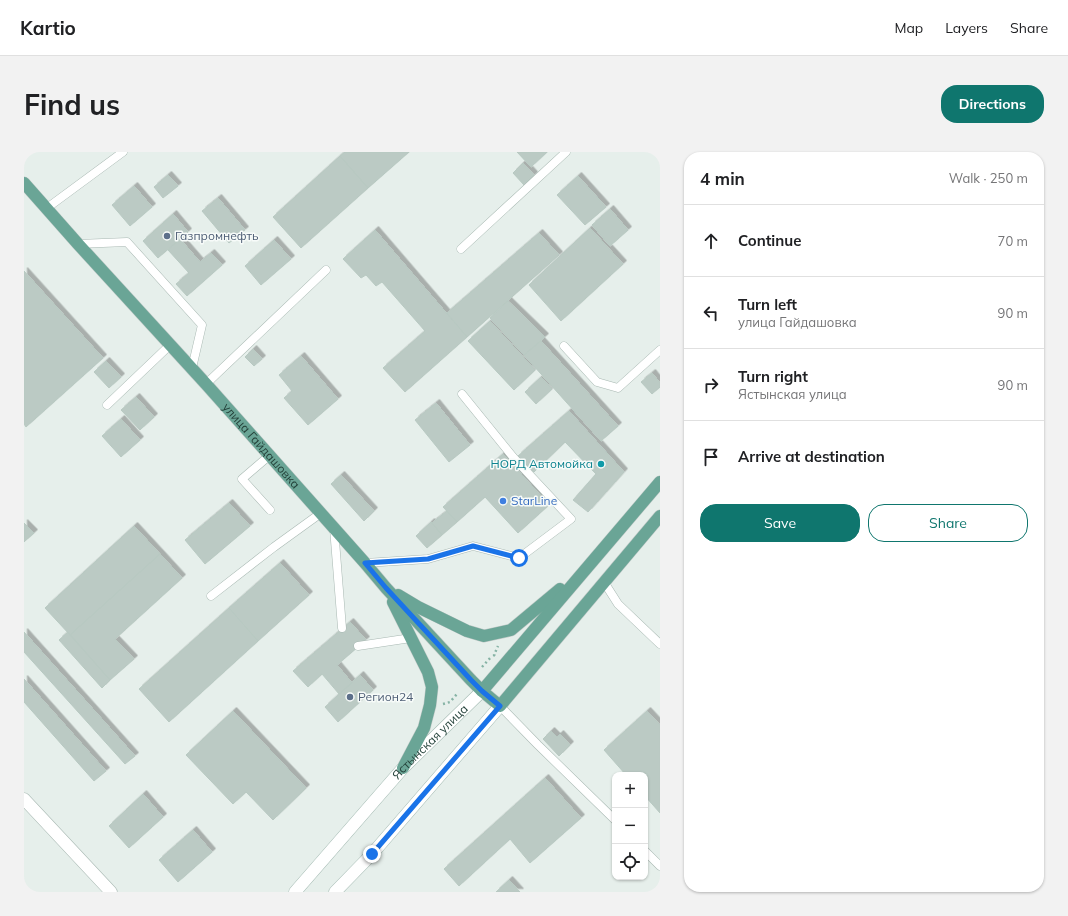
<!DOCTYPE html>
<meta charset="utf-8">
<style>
:root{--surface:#fff;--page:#f2f2f2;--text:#202124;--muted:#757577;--line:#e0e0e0;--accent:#0f766e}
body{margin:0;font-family:Mulish,sans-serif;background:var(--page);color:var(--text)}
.controls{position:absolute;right:12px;bottom:12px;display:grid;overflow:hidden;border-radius:8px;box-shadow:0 1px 3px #0004}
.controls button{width:36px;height:36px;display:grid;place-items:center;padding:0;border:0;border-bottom:1px solid var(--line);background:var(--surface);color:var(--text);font:20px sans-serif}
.stop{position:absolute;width:12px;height:12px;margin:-9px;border:3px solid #1a73e8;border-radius:50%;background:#fff}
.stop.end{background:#1a73e8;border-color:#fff;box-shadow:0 1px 4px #0008}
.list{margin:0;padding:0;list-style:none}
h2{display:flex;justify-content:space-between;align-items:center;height:52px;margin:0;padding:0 16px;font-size:17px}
h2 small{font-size:13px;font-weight:400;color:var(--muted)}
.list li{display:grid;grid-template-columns:26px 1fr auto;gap:12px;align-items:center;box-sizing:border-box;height:72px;padding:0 16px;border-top:1px solid var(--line)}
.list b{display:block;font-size:15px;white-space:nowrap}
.list p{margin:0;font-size:13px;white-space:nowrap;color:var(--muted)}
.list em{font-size:13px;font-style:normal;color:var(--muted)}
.actions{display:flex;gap:8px;padding:12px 16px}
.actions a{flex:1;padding:9px 0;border:1px solid var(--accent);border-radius:16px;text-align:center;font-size:14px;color:var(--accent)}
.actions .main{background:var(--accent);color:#fff}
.icon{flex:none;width:22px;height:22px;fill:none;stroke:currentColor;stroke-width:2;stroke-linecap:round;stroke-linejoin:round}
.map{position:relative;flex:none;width:636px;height:740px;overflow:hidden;border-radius:16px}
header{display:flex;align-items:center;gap:24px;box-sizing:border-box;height:56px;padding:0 20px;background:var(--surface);border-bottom:1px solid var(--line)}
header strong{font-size:19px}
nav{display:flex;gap:22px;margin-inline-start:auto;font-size:14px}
.intro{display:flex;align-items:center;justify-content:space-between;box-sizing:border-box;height:96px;padding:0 24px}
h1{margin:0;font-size:28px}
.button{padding:10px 18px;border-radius:16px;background:var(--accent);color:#fff;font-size:14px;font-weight:700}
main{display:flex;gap:24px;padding:0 24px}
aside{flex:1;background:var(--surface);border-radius:16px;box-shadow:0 1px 3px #0004}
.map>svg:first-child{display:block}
.building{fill:#bbcac4;stroke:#b8c9c2;filter:url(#shadow)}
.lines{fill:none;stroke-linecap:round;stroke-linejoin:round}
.service-casing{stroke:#a8b8b2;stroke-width:9}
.tertiary-casing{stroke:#a8b8b2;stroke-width:13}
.secondary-casing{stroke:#a4bbb3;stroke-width:13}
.primary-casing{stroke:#c2cac8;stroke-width:13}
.path{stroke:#86b3a5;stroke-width:2.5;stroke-dasharray:2 3;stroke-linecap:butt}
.service{stroke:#fff;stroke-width:8}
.tertiary{stroke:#fff;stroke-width:12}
.secondary{stroke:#fff;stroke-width:12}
.primary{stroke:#6aa596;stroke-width:12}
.route{stroke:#1a73e8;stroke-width:5}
.service-dot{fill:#5c6f8a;stroke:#f7fbf9;stroke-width:1.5}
.culture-dot{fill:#0f9aa8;stroke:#f7fbf9;stroke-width:1.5}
.shop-dot{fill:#3f7fe0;stroke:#f7fbf9;stroke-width:1.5}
.labels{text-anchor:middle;stroke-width:3;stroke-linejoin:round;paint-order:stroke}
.service-label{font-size:12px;fill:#4e5e75;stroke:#f7fbf9;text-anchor:start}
.street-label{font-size:12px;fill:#24423a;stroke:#f7fbf9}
.culture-label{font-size:12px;fill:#0d838f;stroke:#f7fbf9;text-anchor:end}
.shop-label{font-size:12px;fill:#366cbe;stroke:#f7fbf9;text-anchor:start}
</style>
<header>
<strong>Kartio</strong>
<nav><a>Map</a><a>Layers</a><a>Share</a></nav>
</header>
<div class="intro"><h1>Find us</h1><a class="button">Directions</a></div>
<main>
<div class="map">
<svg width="636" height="740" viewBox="0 0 636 740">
<defs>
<filter id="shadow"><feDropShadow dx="3.5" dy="-3.5" stdDeviation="0" flood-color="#0004"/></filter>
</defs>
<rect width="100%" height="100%" fill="#e6efeb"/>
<!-- building -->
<path class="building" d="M321,0H385L344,36L316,4Z
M493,0H523L507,15Z
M316,4L344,36L277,96L249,65Z
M499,11L510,23L500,33L489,21Z
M144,23L154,34L139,46L130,35Z
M554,24L582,55L561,73L533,43Z
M110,34L128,55L106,74L88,53Z
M194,46L221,78L205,91L178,59Z
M586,57L604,78L586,94L568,73Z
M149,62L164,80L134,106L119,89Z
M566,76L599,112L537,169L505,133Z
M351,78L443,185L381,240L359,216L401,179L358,130L352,134L342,123L337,126L319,107Z
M515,81L535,103L443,185L423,161Z
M156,87L176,110L187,101L198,113L163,144L152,132L165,121L144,98Z
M250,88L267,107L237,133L221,114Z
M0,119L79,206L2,275L0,272Z
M484,149L521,185L500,203L466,166Z
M466,169L511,218L490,238L444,189Z
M517,189L594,274L577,289L500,203Z
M229,197L238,207L230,214L221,205Z
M277,204L314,247L284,273L260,246L268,239L255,223Z
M82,209L97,225L85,236L70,220Z
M628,221L636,231V235L628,242L617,230Z
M517,225L528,237L512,252L501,240Z
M112,245L130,265L116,278L97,258Z
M412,251L446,293L425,310L391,268Z
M545,259L600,320L564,360L549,348L572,322L541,290L510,320L494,304Z
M97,267L116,288L97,305L78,284Z
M479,302L525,353L494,381L461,345L433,370L419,355Z
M317,323L350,359L340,369L307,332Z
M205,351L226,374L181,412L161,388Z
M423,359L433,370L418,383L408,371Z
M407,370L418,383L403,396L392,384Z
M0,371L10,381L0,390Z
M110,374L136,402L46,483L21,456Z
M136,402L158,426L91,487L110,507L86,528L46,483Z
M256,411L285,443L234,489L205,456Z
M205,456L234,489L145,570L115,537Z
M326,470L342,488L313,513L328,531L315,542L298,522L284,535L269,519Z
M0,480L111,604L101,612L0,500Z
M44,480L86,528L78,536L35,488Z
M336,523L349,538L314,570L301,555Z
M0,527L82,619L70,629L0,550Z
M209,559L282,636L249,668L222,640L209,652L162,603Z
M623,559L636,573V661L621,644V623H602L580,598Z
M527,579L533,585L536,582L546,593L535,604L519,587Z
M521,626L557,666L506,711L486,687L435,734L420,717Z
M119,642L139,665L105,696L85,674Z
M169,678L188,700L154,730L135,708Z
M485,728L496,740H472Z"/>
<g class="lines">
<!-- service casing -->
<g class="service-casing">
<path id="service" d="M23,56L99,0
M54,92L103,90L178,173L168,216
M437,97L542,0
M540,194L573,230L594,236L636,198
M182,232L302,118
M83,253L146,193
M246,303L218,327L246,358
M310,376L318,476
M341,411L404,407L449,394L495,406L547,367L489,305L438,242
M580,430L594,452L636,492
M187,444L250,395L297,361
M334,494L387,486
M476,554L514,593L591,668
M621,699L636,714"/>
</g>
<!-- tertiary casing -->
<g class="tertiary-casing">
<path id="tertiary" d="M0,647L87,740"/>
</g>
<!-- secondary casing -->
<g class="secondary-casing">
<g id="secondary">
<path id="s1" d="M271,740L379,616L458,539"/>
<path d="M311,740L348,702L476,554"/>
</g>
</g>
<!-- primary casing -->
<g class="primary-casing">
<g id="primary">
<path id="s2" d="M0,31L54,92L182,232L341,411L362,436L447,528L458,539L476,554L497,529L636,364"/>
<path d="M374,443L394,455L443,479L460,484L487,478L536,437"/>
<path d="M369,450L404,520L408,535L406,553L400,576L379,616"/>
<path d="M458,539L636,330"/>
</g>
</g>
<!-- path -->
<path class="path" d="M471,504L470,503L474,494
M458,515L467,505
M419,552L426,550L433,542"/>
<!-- service -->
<use href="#service" class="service"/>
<!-- tertiary -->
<use href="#tertiary" class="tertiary"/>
<!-- secondary -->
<use href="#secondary" class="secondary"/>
<!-- primary -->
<use href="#primary" class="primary"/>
</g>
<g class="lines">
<!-- route -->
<path class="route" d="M348,702L476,554L458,539L447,528L362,436L341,411L404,407L449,394L495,406"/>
</g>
<!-- markers -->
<g class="service-dot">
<circle cx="143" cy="84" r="4"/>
<circle cx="326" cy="545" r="4"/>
</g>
<circle class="culture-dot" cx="577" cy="312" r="4"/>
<circle class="shop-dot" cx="479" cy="349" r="4"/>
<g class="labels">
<!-- service labels -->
<g class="service-label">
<text x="151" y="88">Газпромнефть</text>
<text x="334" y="549">Регион24</text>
</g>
<!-- street labels -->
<g class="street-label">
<text dy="4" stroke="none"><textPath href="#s2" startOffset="354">улица Гайдашовка</textPath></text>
<text dy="4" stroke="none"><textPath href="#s1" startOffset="202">Ястынская улица</textPath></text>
</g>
<!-- culture labels -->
<g class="culture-label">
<text x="569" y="316">НОРД Автомойка</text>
</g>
<!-- shop labels -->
<g class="shop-label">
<text x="487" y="353">StarLine</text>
</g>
</g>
</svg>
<div class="controls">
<button>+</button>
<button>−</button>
<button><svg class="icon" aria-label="locate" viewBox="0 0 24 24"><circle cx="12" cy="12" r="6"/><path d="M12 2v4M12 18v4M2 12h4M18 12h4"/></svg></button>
</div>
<div class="stop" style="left:495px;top:406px"></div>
<div class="stop end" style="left:348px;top:702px"></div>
</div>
<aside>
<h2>4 min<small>Walk · 250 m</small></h2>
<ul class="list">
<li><svg class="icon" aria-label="ahead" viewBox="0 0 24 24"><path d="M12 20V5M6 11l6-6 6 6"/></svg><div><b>Continue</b></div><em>70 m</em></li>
<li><svg class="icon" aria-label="left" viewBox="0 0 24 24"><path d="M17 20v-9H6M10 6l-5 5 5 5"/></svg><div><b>Turn left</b><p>улица Гайдашовка</p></div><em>90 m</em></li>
<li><svg class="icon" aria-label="right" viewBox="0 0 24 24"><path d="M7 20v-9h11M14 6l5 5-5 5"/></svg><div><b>Turn right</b><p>Ястынская улица</p></div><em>90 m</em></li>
<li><svg class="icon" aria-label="arrive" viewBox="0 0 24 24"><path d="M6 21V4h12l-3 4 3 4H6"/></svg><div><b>Arrive at destination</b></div></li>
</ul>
<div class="actions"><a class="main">Save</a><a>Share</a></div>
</aside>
</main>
